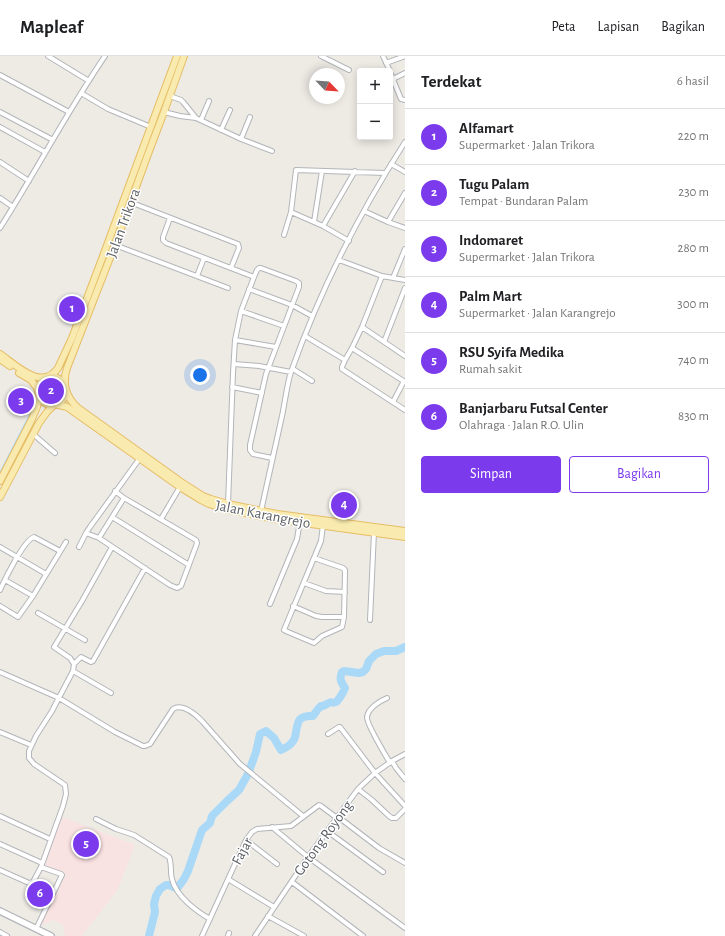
<!DOCTYPE html>
<html lang="id">
<meta charset="utf-8">
<style>
:root{--surface:#fff;--page:#f2f2f2;--text:#202124;--muted:#757577;--line:#e0e0e0;--accent:#7c3aed}
body{margin:0;font-family:"Alegreya Sans",sans-serif;background:var(--page);color:var(--text)}
.controls{position:absolute;right:12px;top:12px;display:grid;overflow:hidden;border-radius:4px;box-shadow:0 2px 10px #0003}
.controls button{width:36px;height:36px;display:grid;place-items:center;padding:0;border:0;border-bottom:1px solid var(--line);background:var(--surface);color:var(--text);font:20px sans-serif}
.compass{position:absolute;left:309px;top:12px;width:36px;height:36px;border-radius:50%;background:var(--surface);box-shadow:0 2px 10px #0003;rotate:115deg}
.you{position:absolute;left:200px;top:319px;width:14px;height:14px;margin:-10px;border:3px solid #fff;border-radius:50%;background:#1a73e8;box-shadow:0 0 0 6px #1a73e833}
.badge{display:grid;place-items:center;width:26px;height:26px;border-radius:50%;background:var(--accent);color:#fff;font-size:13px;font-weight:700}
.pin{position:absolute;translate:-50% -50%;border:2px solid #fff;box-shadow:0 1px 4px #0006}
.list{margin:0;padding:0;list-style:none}
h2{display:flex;justify-content:space-between;align-items:center;height:52px;margin:0;padding:0 16px;font-size:17px}
h2 small{font-size:13px;font-weight:400;color:var(--muted)}
.list li{display:grid;grid-template-columns:26px 1fr auto;gap:12px;align-items:center;box-sizing:border-box;height:56px;padding:0 16px;border-top:1px solid var(--line)}
.list b{display:block;font-size:15px;white-space:nowrap}
.list p{margin:0;font-size:13px;white-space:nowrap;color:var(--muted)}
.list em{font-size:13px;font-style:normal;color:var(--muted)}
.actions{display:flex;gap:8px;padding:12px 16px}
.actions a{flex:1;padding:9px 0;border:1px solid var(--accent);border-radius:4px;text-align:center;font-size:14px;color:var(--accent)}
.actions .main{background:var(--accent);color:#fff}
.map{position:relative;flex:none;width:405px;height:880px;overflow:hidden}
header{display:flex;align-items:center;gap:24px;box-sizing:border-box;height:56px;padding:0 20px;background:var(--surface);border-bottom:1px solid var(--line)}
header strong{font-size:19px}
nav{display:flex;gap:22px;margin-inline-start:auto;font-size:14px}
main{display:flex}
aside{flex:1;background:var(--surface)}
.map>svg:first-child{display:block}
.medical{fill:#f9e3e2}
.lines{fill:none;stroke-linecap:round;stroke-linejoin:round}
.stream{stroke:#aad9f8;stroke-width:1.5}
.river{stroke:#aad9f8;stroke-width:8}
.minor-casing{stroke:#b2b5b9;stroke-width:6}
.secondary-casing{stroke:#b1b4b8;stroke-width:8}
.primary-casing{stroke:#e6bd65;stroke-width:8}
.minor{stroke:#fff;stroke-width:4}
.secondary{stroke:#fff;stroke-width:5.5}
.primary{stroke:#f9eaaf;stroke-width:6}
.labels{text-anchor:middle;stroke-width:3;stroke-linejoin:round;paint-order:stroke}
.street-label{font-size:15px;fill:#5d6064;stroke:#fff}
</style>
<header>
<strong>Mapleaf</strong>
<nav><a>Peta</a><a>Lapisan</a><a>Bagikan</a></nav>
</header>
<main>
<div class="map">
<svg width="405" height="880" viewBox="0 0 405 880">
<rect width="100%" height="100%" fill="#eeebe5"/>
<!-- medical -->
<path class="medical" d="M62,761L135,789L118,833L82,880H65L63,869L53,864L42,869L41,868L66,818L44,810Z"/>
<g class="lines">
<!-- stream -->
<path class="stream" d="M0,417L32,354"/>
<!-- river -->
<path class="river" d="M149,880L155,856L154,848L156,840L160,833L166,829H169L176,832L178,831L184,823L188,815L202,774L210,767L212,760L227,745L239,734L248,718L256,696L260,678L266,675L274,682L281,694C287,691 293,688 295,681C298,668 296,659 313,660L318,653L321,650H323C324,650 328,647 329,647C333,645 332,648 336,646C339,644 344,635 345,632C341,626 339,623 342,616L344,615L359,617L363,616L366,613L369,605L376,598L384,595H396L405,591"/>
<!-- minor casing -->
<g class="minor-casing">
<path id="minor" d="M48,0L89,25
M321,0L349,14
M383,0L390,15
M386,7L405,0
M390,16L401,43L405,44
M0,19L69,56
M393,23L405,17
M81,37L108,53L151,71
M170,40L181,44L183,46L196,62
M0,56L53,84
M164,56L180,60L196,62L241,83L272,95
M201,64L209,45
M0,71L45,96
M221,74L230,54
M241,83L250,61
M0,106L29,125
M391,108L405,116
M0,142L13,151
M130,146L238,188L239,192L231,212
M364,155L388,166L405,172
M170,162L163,181V184L166,187L254,221L257,214L259,212H261L296,225L299,227V231L266,318L250,389V394L253,398L272,402
M314,166L322,115
M388,166L405,137
M323,170L355,115
M0,172C36,115 67,56 105,0
M284,179L291,156
M349,185L323,170L291,156L296,114L385,117
M115,189L228,232
M339,204L382,220L405,224
M197,220L204,202
M382,220L362,271L352,292L345,304L342,311V313L405,354
M393,222L405,193
M249,233L292,249L312,260
M241,255L284,270
M362,271L405,300
M305,280L345,304
M235,284L276,291
M384,286L405,232
M352,292L405,326
M234,308L259,310L291,316
M293,313L312,325
M232,331L262,337
M393,346L404,325
M33,378L55,397
M228,448L233,317L235,284L241,255L254,221
M261,455C268,423 275,392 282,360C285,346 287,328 291,316C319,237 360,156 405,86
M112,461L189,509
M161,463L180,431
M86,477L90,471L140,402
M99,482L124,442
M0,491L46,518
M79,491L86,477L99,482L170,529L177,532L181,530L196,490L197,487L196,484L124,442L115,435
M314,502L343,512L345,514V517L344,561L342,571L322,580L314,587L288,576L284,574L286,569L321,485L323,469
M5,524L33,540
M304,527L326,535L345,536
M0,534C5,523 24,484 34,481L60,495
M270,548L297,483L300,465
M0,550L18,561L33,540L66,486
M293,550L316,560L322,561H344
M38,557L85,584
M370,564L374,476
M74,608L81,601L91,606L93,605L145,512
M73,615L111,637
M0,616L59,642L115,676L143,690H145L150,688L173,653C183,647 195,658 202,665L240,708L303,760
M387,642C380,645 368,652 367,661C366,667 386,700 390,707
M0,676L31,689
M328,678L339,671H340L375,717L405,750
M392,705L396,712L405,723
M358,733L372,744L389,760L392,762H396L405,753
M0,760L50,783
M337,760L379,792L405,807
M96,763L116,773L134,779L169,801C172,808 170,816 172,823C176,840 196,855 210,863
M272,771L308,801L405,872
M327,775L383,816
M246,784L277,808
M0,788L42,807
M0,814L29,827L33,826L41,811L63,750L66,738L65,729L34,708L29,702V695L36,680L52,655L73,615L74,608L70,602L54,591L82,545L112,491
M228,823L274,851
M292,826L363,880
M268,860L304,880
M36,873L62,819L61,818L41,811
M0,876L7,880
M202,880L246,784L252,776L257,773L291,770L319,749L321,750L337,762
M228,880L229,877
M255,880L308,801L358,733L375,717L392,705L405,698"/>
</g>
<!-- secondary casing -->
<g class="secondary-casing">
<path id="secondary" d="M0,855L51,880"/>
</g>
<!-- primary casing -->
<g class="primary-casing">
<path id="primary" d="M184,0L164,56L148,98L115,189L67,312C62,327 66,342 78,352L181,426L203,440L211,443L228,448L277,458L405,475
M0,298C16,309 42,336 58,312L72,282L103,200L177,0
M0,303L10,310
M38 335a14 14 0 1 1 28 0a14 14 0 1 1-28 0Z
M0,425L31,365L37,351L39,338L37,332L31,324L19,317
M0,441L39,367L47,356L55,348L67,351L180,431L201,444L209,448L225,453L275,463L405,481"/>
</g>
<!-- minor -->
<use href="#minor" class="minor"/>
<!-- secondary -->
<use href="#secondary" class="secondary"/>
<!-- primary -->
<use href="#primary" class="primary"/>
</g>
<g class="labels">
<!-- street labels -->
<g class="street-label">
<text transform="translate(123 167) rotate(-70)" y="5">Jalan Trikora</text>
<text transform="translate(263 458) rotate(11)" y="5">Jalan Karangrejo</text>
<text transform="translate(323 782) rotate(-54)" y="5">Gotong Royong</text>
<text transform="translate(242 795) rotate(-62)" y="5">Fajar</text>
</g>
</g>
</svg>
<div class="controls">
<button>+</button>
<button>−</button>
</div>
<svg class="compass" viewBox="-18 -18 36 36"><path d="M0-13l5 13h-10z" fill="#e53935"/><path d="M0 13l5-13h-10z" fill="#757577"/></svg>
<div class="you"></div>
<div class="pin badge" style="left:72px;top:253px">1</div>
<div class="pin badge" style="left:51px;top:335px">2</div>
<div class="pin badge" style="left:21px;top:345px">3</div>
<div class="pin badge" style="left:344px;top:449px">4</div>
<div class="pin badge" style="left:86px;top:788px">5</div>
<div class="pin badge" style="left:40px;top:838px">6</div>
</div>
<aside>
<h2>Terdekat<small>6 hasil</small></h2>
<ul class="list">
<li><span class="badge">1</span><div><b>Alfamart</b><p>Supermarket · Jalan Trikora</p></div><em>220 m</em></li>
<li><span class="badge">2</span><div><b>Tugu Palam</b><p>Tempat · Bundaran Palam</p></div><em>230 m</em></li>
<li><span class="badge">3</span><div><b>Indomaret</b><p>Supermarket · Jalan Trikora</p></div><em>280 m</em></li>
<li><span class="badge">4</span><div><b>Palm Mart</b><p>Supermarket · Jalan Karangrejo</p></div><em>300 m</em></li>
<li><span class="badge">5</span><div><b>RSU Syifa Medika</b><p>Rumah sakit</p></div><em>740 m</em></li>
<li><span class="badge">6</span><div><b>Banjarbaru Futsal Center</b><p>Olahraga · Jalan R.O. Ulin</p></div><em>830 m</em></li>
</ul>
<div class="actions"><a class="main">Simpan</a><a>Bagikan</a></div>
</aside>
</main>
